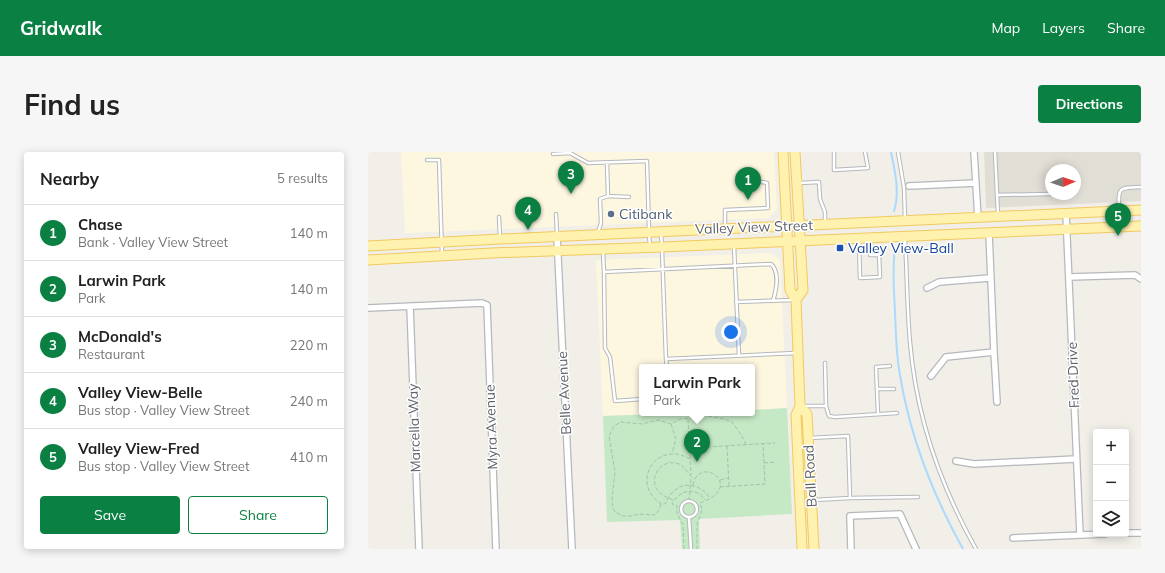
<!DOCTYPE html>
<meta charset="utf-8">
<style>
:root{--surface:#fff;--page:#f6f6f6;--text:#222;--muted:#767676;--line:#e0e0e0;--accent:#0b8043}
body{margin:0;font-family:Mulish,sans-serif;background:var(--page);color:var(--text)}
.controls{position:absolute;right:12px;bottom:12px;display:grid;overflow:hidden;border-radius:4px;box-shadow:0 2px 10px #0003}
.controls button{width:36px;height:36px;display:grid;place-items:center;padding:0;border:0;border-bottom:1px solid var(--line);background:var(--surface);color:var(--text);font:20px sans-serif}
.compass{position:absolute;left:677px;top:12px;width:36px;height:36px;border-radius:50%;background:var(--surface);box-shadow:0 2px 10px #0003;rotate:88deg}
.you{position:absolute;left:363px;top:180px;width:14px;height:14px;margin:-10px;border:3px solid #fff;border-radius:50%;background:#1a73e8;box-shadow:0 0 0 6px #1a73e833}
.badge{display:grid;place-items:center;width:26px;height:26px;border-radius:50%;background:var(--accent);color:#fff;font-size:13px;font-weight:700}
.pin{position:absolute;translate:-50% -33px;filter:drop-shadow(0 1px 2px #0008)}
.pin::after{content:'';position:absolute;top:21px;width:14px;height:12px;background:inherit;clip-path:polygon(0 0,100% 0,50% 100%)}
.popup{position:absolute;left:271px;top:212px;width:116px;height:52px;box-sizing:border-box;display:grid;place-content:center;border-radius:4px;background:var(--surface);filter:drop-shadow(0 1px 3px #0005);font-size:13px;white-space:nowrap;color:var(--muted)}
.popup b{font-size:15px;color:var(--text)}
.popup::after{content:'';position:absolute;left:50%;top:100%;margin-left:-8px;border:8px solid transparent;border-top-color:var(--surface)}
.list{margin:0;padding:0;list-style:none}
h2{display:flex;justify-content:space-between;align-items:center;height:52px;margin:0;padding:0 16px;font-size:17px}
h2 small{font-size:13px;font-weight:400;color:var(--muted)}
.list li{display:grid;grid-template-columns:26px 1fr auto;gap:12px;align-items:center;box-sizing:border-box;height:56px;padding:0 16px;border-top:1px solid var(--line)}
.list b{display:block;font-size:15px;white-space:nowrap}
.list p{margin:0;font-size:13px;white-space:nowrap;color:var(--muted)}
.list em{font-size:13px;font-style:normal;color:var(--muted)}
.actions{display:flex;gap:8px;padding:12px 16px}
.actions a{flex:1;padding:9px 0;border:1px solid var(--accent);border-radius:4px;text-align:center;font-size:14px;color:var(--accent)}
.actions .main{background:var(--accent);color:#fff}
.icon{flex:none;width:22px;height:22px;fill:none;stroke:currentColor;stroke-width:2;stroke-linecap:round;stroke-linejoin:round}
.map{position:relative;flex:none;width:773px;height:397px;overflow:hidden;border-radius:4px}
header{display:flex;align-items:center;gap:24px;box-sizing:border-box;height:56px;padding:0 20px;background:var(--accent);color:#fff}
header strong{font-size:19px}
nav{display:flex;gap:22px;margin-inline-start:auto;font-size:14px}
.intro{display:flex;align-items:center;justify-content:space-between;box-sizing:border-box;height:96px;padding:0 24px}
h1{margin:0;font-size:28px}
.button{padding:10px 18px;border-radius:4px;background:var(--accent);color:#fff;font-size:14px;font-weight:700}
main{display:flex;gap:24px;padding:0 24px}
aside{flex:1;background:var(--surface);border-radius:4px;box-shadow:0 2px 10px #0003}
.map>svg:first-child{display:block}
.commercial{fill:#fef7e0}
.education{fill:#e1ded6;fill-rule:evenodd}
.green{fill:#c5e8c5}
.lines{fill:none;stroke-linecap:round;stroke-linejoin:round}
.stream{stroke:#aadaff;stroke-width:2}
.service-casing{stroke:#b5b8bc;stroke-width:4.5}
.minor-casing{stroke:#b5b8bc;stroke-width:8}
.primary-casing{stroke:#f2c960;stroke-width:11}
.path{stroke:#9cc7a9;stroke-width:1;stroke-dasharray:4 2;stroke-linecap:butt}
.service{stroke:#fff;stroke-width:2.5}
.minor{stroke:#fff;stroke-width:5.5}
.primary{stroke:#fff2af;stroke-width:9}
.service-dot{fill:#5c6f8a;stroke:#fff;stroke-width:1.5}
.transit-dot{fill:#1a4fb4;stroke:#fff;stroke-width:1.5}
.labels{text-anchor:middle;stroke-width:3;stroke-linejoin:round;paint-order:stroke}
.service-label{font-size:14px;fill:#4e5e75;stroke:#fff;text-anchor:start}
.street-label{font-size:14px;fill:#5f6368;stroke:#fff}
.transit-label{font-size:14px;fill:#164399;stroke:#fff;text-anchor:start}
</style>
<header>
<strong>Gridwalk</strong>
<nav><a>Map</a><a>Layers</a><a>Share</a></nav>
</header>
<div class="intro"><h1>Find us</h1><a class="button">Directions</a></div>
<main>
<aside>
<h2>Nearby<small>5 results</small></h2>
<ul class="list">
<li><span class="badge">1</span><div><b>Chase</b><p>Bank · Valley View Street</p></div><em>140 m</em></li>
<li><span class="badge">2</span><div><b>Larwin Park</b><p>Park</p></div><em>140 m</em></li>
<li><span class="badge">3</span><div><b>McDonald's</b><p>Restaurant</p></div><em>220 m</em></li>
<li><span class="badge">4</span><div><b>Valley View-Belle</b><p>Bus stop · Valley View Street</p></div><em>240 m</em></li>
<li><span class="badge">5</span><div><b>Valley View-Fred</b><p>Bus stop · Valley View Street</p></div><em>410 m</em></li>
</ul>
<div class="actions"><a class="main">Save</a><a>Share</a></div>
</aside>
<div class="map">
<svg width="773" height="397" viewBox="0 0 773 397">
<rect width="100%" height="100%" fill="#f1efe8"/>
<!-- commercial -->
<path class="commercial" d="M33,0H406L409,57L401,66L37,81Z
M403,101L412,108L419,256L384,258V215H274V261H312L235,264L228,108Z"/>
<!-- education -->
<path class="education" d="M616,0H773V49L618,56ZM683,18H707V42H683Z"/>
<!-- green -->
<path class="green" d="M419,256L424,362L331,367L332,397H314L312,368L239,370L235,264L312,261H384V258Z"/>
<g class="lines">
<!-- stream -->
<path class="stream" d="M523,0C527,19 532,41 526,59
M527,96C524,117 526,138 527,160C528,181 528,202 532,223C542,285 565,343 595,397"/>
<!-- service casing -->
<g class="service-casing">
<path id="service" d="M466,0V18L500,16L497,0
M530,0L536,36L537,67
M627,0L630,63
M185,2L202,1L220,11L279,9L281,78
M59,8H71L74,102
M239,11L240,44L261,45
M432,31L451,30L452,47L457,60V71
M629,43L683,42
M751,57C750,34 751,36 773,35
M188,62L189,82
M131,65L132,86
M357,74V58L400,56L399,31L394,30
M230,80L233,71L232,47L240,44
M293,82L294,93
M281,83L282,94
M537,87C539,121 539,156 542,190C548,263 572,333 608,397
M491,89L492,126L512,125L511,103H502V88
M366,94L371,204
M294,98L298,207L428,201
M235,100L236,120L403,112C412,120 408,139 405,149
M236,120L237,196L242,205L247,249L274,247
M368,150L426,148
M298,207L299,215
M457,211L458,254
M509,237H526
M437,254H458L461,264L467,265L529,261
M510,262L508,215L522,214
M441,286L480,284L482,346L446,348
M482,346L550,345
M313 357a8 8 0 1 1 16 0a8 8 0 1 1-16 0Z
M321,366L323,397"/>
</g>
<!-- minor casing -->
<g class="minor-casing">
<path id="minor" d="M606,0L610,66
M541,34L608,31
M698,62L712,383
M621,81L626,200L629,250
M189,84L204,397
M701,125L767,123L773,127
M559,136L571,130L622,126
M42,154L51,397
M0,156L114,151L119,153L128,397
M563,224L578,205L626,200
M588,309L606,312L708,307
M758,381H773
M645,386L737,382
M483,397L482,364L532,362L548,397"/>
</g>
<!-- primary casing -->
<g class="primary-casing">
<path id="primary" d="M415,0L422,138L428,148L432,254L428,263L434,397
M427,0L435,138L428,148
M0,94L132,87L773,58
M0,108L124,101L294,95L773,74
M432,254L439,262L446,397"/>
</g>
<!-- path -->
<path class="path" d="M320,267L323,323
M303,272L308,287L304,301
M359,294L361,334
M321,296L407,291
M322,307C316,304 310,301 304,302C281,303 271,330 286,346C290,350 292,352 297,352C300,347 302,342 306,339C318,328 334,334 342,346
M396,311L408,310
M352,328L360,326
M325,333C330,307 363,325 349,341C345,346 337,349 332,351L334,358L329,373V397
M352,335L397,332L395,292
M305,348C300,346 295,344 291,340C279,327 293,305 311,312C318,315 320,323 326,327
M321,349L323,326
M293,352L291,358L287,363L271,362L263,364H255L247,360L245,356L244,347L247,320L241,284L246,274L253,270L274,272L290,268L303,272L312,267L329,266L339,264L357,267L365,271L377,289V293
M316,397L315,373L309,361V354L304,352C311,338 328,334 337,348"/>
<!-- service -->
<use href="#service" class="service"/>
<!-- minor -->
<use href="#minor" class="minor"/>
<!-- primary -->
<use href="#primary" class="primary"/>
</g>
<!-- markers -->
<circle class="service-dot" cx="243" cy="62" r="4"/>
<rect class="transit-dot" x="468" y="92" width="8" height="8" rx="2"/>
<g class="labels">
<!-- service labels -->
<g class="service-label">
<text x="251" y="67">Citibank</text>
</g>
<!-- street labels -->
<g class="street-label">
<text transform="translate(386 75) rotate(-2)" y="5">Valley View Street</text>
<text transform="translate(705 223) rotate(-92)" y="5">Fred Drive</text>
<text transform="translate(196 241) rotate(-93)" y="5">Belle Avenue</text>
<text transform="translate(123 275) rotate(-92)" y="5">Myra Avenue</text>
<text transform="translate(46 276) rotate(-92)" y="5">Marcella Way</text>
<text transform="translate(442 324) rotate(-93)" y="5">Ball Road</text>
</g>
<!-- transit labels -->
<g class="transit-label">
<text x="480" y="101">Valley View-Ball</text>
</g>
</g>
</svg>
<div class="controls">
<button>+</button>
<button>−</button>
<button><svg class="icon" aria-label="layers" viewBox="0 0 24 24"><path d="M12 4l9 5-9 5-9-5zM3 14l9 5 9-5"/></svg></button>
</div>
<svg class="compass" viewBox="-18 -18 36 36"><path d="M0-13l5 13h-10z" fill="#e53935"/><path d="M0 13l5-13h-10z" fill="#767676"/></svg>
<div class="you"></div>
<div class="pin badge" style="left:380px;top:48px">1</div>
<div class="pin badge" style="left:329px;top:310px">2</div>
<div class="popup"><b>Larwin Park</b>Park</div>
<div class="pin badge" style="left:203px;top:42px">3</div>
<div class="pin badge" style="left:160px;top:78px">4</div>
<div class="pin badge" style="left:750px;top:84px">5</div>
</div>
</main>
